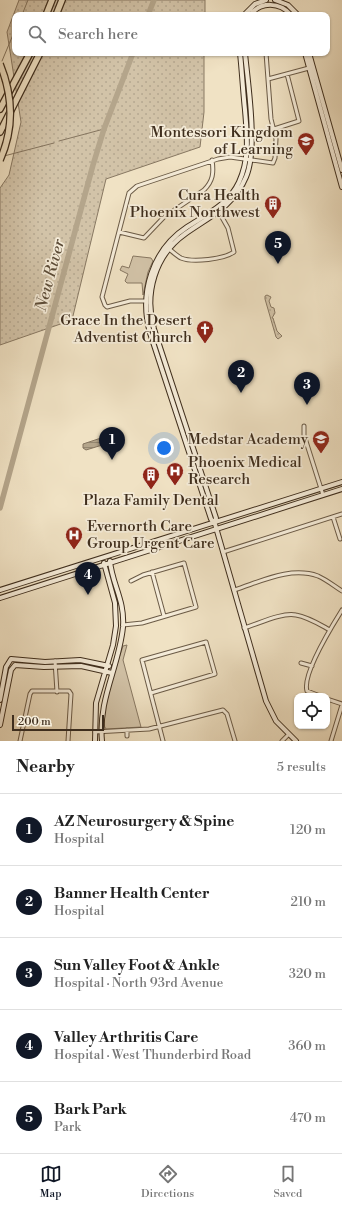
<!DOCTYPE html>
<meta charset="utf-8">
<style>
:root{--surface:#fff;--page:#f6f6f6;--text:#222;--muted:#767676;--line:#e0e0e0;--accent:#111827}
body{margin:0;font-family:"Libre Bodoni",serif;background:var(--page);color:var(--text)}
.controls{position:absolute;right:12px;bottom:12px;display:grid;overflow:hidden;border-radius:8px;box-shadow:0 1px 3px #0004}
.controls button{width:36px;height:36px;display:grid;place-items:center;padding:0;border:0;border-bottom:1px solid var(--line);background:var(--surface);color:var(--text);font:20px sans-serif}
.scale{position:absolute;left:12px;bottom:10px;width:92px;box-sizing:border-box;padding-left:4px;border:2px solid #3f2e1d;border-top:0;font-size:11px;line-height:14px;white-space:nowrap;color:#3f2e1d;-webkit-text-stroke:3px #f5ecd9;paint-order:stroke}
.you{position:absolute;left:164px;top:448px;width:14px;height:14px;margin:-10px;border:3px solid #fff;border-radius:50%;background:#1a73e8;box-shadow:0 0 0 6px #1a73e833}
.badge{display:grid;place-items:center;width:26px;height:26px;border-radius:50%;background:var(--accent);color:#fff;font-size:13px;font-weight:700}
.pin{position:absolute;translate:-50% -33px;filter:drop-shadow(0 1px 2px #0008)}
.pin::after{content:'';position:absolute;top:21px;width:14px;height:12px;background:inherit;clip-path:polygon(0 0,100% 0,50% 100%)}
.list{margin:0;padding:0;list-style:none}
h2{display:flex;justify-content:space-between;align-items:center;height:52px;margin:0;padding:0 16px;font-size:17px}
h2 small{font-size:13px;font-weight:400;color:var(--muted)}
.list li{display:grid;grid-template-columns:26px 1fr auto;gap:12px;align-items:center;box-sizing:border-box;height:72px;padding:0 16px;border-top:1px solid var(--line)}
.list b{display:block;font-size:15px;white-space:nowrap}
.list p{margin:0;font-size:13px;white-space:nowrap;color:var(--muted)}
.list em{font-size:13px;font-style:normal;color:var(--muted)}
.icon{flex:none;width:22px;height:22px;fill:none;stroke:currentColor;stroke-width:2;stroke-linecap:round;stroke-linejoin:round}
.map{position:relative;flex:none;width:342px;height:741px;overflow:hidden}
.search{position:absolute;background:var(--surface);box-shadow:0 1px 3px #0004;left:12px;right:12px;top:12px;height:44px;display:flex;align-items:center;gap:10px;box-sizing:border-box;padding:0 14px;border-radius:8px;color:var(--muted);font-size:15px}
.sheet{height:412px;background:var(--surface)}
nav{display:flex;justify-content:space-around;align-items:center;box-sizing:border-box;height:56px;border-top:1px solid var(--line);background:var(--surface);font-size:11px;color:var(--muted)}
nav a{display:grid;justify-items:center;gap:2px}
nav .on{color:var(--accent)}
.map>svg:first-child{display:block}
.grass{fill:url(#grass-dots);stroke:#887862}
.park{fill:#d2c3a8;stroke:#887862}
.water{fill:url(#water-rules);stroke:#85755f}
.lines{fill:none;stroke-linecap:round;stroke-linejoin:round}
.stream{stroke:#85755f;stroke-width:1}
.river{stroke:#b4a58b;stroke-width:5.5}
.street-casing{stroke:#6b5b47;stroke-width:5}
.secondary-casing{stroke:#3f2e1d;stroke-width:6}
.highway-casing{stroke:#3f2e1d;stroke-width:8}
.street{stroke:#f5ecd9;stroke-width:3}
.secondary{stroke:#f5ecd9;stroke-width:4}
.highway{stroke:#f0e2c4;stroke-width:5.5}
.highway-bridge-casing{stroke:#3f2e1d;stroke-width:8;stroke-linecap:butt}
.highway-bridge{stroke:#f0e2c4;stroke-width:5.5}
.labels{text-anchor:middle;stroke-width:3.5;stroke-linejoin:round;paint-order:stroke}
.poi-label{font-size:15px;fill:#3f2e1d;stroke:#f5ecd9;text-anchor:end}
.water-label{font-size:16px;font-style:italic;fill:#5c4c38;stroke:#f5ecd9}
</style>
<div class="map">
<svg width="342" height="741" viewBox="0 0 342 741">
<defs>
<pattern id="grass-dots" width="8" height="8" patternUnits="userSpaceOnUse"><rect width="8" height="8" fill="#d2c3a8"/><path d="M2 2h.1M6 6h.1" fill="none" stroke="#b5a890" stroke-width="1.8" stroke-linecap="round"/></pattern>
<pattern id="water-rules" width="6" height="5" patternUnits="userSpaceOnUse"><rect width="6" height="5" fill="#b4a58b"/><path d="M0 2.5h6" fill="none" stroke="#948771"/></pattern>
</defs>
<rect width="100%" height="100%" fill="#f0e2c4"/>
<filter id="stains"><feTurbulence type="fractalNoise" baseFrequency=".005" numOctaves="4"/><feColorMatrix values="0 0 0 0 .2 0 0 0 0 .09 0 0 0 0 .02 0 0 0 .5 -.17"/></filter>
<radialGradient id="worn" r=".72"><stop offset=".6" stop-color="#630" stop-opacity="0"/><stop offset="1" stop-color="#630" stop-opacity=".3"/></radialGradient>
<!-- grass -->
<path class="grass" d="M19,0H205V15H15V53H204V112L200,147L106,179L72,320L0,345V188L9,175L21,122L7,32Z
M267,295L271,297L269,301L271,307L274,308L275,313L272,318H273L277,331L282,336L278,339L276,337L265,299V296Z"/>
<!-- park -->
<path class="park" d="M133,256L151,258L153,261L148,272L143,295L142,283H127L125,281L128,274L120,270L122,266L129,268Z
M127,645L123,660L141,727L106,729C97,720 119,659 123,646Z"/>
<!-- water -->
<path class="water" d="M110,435L114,436L112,442L86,450L83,448V444Z"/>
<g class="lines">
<!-- stream -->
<path class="stream" d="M22,15L28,0
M2,61L15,30
M59,141L104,129
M4,156L54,143"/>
<!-- river -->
<path class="river" d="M148,15L154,0
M0,508L93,165L104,129L133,53"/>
<!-- street casing -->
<g class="street-casing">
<path id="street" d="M268,79L309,68
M274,129L299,121L287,74
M119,232L144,238L164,217L204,190C213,181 214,173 212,160
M169,249C173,252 177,256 181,258C193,263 224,259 234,252L228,228L219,212
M146,301H130L107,307L105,305L102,297L129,193L137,186L218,159L230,157L273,163L275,158L276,139L271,119L266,53
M304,426V435L323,495
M333,517L340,539
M223,552L342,514
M152,572L164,616
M234,590C260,582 290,566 318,576C327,580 334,586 342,591
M123,625L142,623L196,607L184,563L143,575L131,581
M244,628C258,624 282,612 296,615C308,617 319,624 330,630
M55,661L57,692
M301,663L312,666
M151,693L215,674L206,642L142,660L163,741
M320,696L307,691C302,675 332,626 342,610
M327,699L342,704
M95,732L149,729L223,710L227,714L235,741
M127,736V730
M20,741L30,694L32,691H69L71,694L68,741
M282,741L288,735
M331,741L342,705"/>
</g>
<!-- secondary casing -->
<g class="secondary-casing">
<path id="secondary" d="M275,0L288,5L298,15
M244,15L255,4L266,0
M250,15C261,1 280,2 291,15
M240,53C242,72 243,91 245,110C247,135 250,158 239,182C229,204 207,214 187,227C152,250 139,293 150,333L211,519L215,524L266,701L276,721L296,741
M305,53L342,187
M309,53L342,170
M215,524L216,518L154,329C144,294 155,255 185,234C209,217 234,206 246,177C258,149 248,85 245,53
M0,590L342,482
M0,598L342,489
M0,700L6,667L11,659L45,662L80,660L109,666
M0,725L11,670L15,665L44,667L81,666L112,673
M95,741L96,703L113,645L116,626L115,603L104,563
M102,741C98,699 119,667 123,627C125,600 112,584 110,561"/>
</g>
<!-- highway casing -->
<g class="highway-casing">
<path id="highway" d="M46,15L52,0
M56,15L62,0
M0,109L30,53
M0,132L40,53"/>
</g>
<!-- street -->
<use href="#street" class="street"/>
<!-- secondary -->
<use href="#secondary" class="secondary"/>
<!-- highway -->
<use href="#highway" class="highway"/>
<!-- highway-bridge casing -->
<g class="highway-bridge-casing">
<path id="highway-bridge" d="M0,64C13,96 14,129 0,160"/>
</g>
<!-- highway-bridge -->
<use href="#highway-bridge" class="highway-bridge"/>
</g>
<!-- icons -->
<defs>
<g id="school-pin" transform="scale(0.9)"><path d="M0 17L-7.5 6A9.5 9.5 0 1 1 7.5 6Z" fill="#8f2418" stroke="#f5ecd9"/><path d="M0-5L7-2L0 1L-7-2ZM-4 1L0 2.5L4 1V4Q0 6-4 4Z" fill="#fff"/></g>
<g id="building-pin" transform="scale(0.9)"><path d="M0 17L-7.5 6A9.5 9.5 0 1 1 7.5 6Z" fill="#8f2418" stroke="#f5ecd9"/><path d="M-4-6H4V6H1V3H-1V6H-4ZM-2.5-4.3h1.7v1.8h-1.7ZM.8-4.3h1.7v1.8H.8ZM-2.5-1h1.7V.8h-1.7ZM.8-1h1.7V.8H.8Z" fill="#fff"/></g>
<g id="church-pin" transform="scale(0.9)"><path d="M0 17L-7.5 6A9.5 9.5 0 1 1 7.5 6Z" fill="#8f2418" stroke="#f5ecd9"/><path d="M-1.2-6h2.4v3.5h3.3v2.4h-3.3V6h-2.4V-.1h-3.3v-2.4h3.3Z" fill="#fff"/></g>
<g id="university-pin" transform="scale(0.9)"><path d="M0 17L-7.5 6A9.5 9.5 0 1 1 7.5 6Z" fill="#8f2418" stroke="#f5ecd9"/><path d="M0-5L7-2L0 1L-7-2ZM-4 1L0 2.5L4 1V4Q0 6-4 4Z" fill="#fff"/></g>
<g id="hospital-pin" transform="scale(0.9)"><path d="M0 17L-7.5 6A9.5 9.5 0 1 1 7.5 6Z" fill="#8f2418" stroke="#f5ecd9"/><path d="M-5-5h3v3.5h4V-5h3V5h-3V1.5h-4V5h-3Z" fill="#fff"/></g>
</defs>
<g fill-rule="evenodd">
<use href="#school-pin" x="306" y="141"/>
<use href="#building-pin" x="273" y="204"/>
<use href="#church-pin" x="205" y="329"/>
<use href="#university-pin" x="321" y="439"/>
<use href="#hospital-pin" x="175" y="471"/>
<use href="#building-pin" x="151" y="475"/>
<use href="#hospital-pin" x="74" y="535"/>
</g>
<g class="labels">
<!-- poi labels -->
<g class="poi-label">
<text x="293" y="137">Montessori Kingdom<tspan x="293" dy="17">of Learning</tspan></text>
<text x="260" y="200">Cura Health<tspan x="260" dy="17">Phoenix Northwest</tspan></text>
<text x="192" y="325">Grace In the Desert<tspan x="192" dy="17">Adventist Church</tspan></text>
<text x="308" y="444">Medstar Academy</text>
<text x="188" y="467" text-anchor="start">Phoenix Medical<tspan x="188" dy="17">Research</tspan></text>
<text x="151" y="505" text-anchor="middle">Plaza Family Dental</text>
<text x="87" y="531" text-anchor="start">Evernorth Care<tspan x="87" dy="17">Group Urgent Care</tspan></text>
</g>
<!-- water labels -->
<g class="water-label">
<text transform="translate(49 275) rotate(-75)" y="6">New River</text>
</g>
</g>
<rect width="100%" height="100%" filter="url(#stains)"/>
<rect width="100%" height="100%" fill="url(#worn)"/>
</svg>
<div class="controls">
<button><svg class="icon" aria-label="locate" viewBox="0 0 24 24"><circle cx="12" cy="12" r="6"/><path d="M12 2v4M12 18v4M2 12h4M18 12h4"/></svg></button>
</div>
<div class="scale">200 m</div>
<div class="you"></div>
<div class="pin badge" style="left:112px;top:460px">1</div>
<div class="pin badge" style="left:241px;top:393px">2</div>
<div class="pin badge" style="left:307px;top:405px">3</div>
<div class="pin badge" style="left:88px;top:595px">4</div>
<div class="pin badge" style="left:278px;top:264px">5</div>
<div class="search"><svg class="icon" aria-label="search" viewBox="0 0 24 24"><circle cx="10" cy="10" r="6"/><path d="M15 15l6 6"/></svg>Search here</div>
</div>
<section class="sheet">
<h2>Nearby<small>5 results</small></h2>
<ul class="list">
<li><span class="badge">1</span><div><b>AZ Neurosurgery &amp; Spine</b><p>Hospital</p></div><em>120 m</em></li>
<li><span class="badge">2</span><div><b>Banner Health Center</b><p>Hospital</p></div><em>210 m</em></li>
<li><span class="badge">3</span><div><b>Sun Valley Foot &amp; Ankle</b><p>Hospital · North 93rd Avenue</p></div><em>320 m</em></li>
<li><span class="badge">4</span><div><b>Valley Arthritis Care</b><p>Hospital · West Thunderbird Road</p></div><em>360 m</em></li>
<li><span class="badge">5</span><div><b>Bark Park</b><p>Park</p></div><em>470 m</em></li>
</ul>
</section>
<nav>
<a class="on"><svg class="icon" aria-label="map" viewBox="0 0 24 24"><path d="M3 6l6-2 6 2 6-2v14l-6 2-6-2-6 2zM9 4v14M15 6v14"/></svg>Map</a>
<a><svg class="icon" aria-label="directions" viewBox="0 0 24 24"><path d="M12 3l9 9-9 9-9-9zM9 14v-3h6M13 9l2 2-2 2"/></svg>Directions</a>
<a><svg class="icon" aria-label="saved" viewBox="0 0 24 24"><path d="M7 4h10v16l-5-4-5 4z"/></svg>Saved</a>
</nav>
